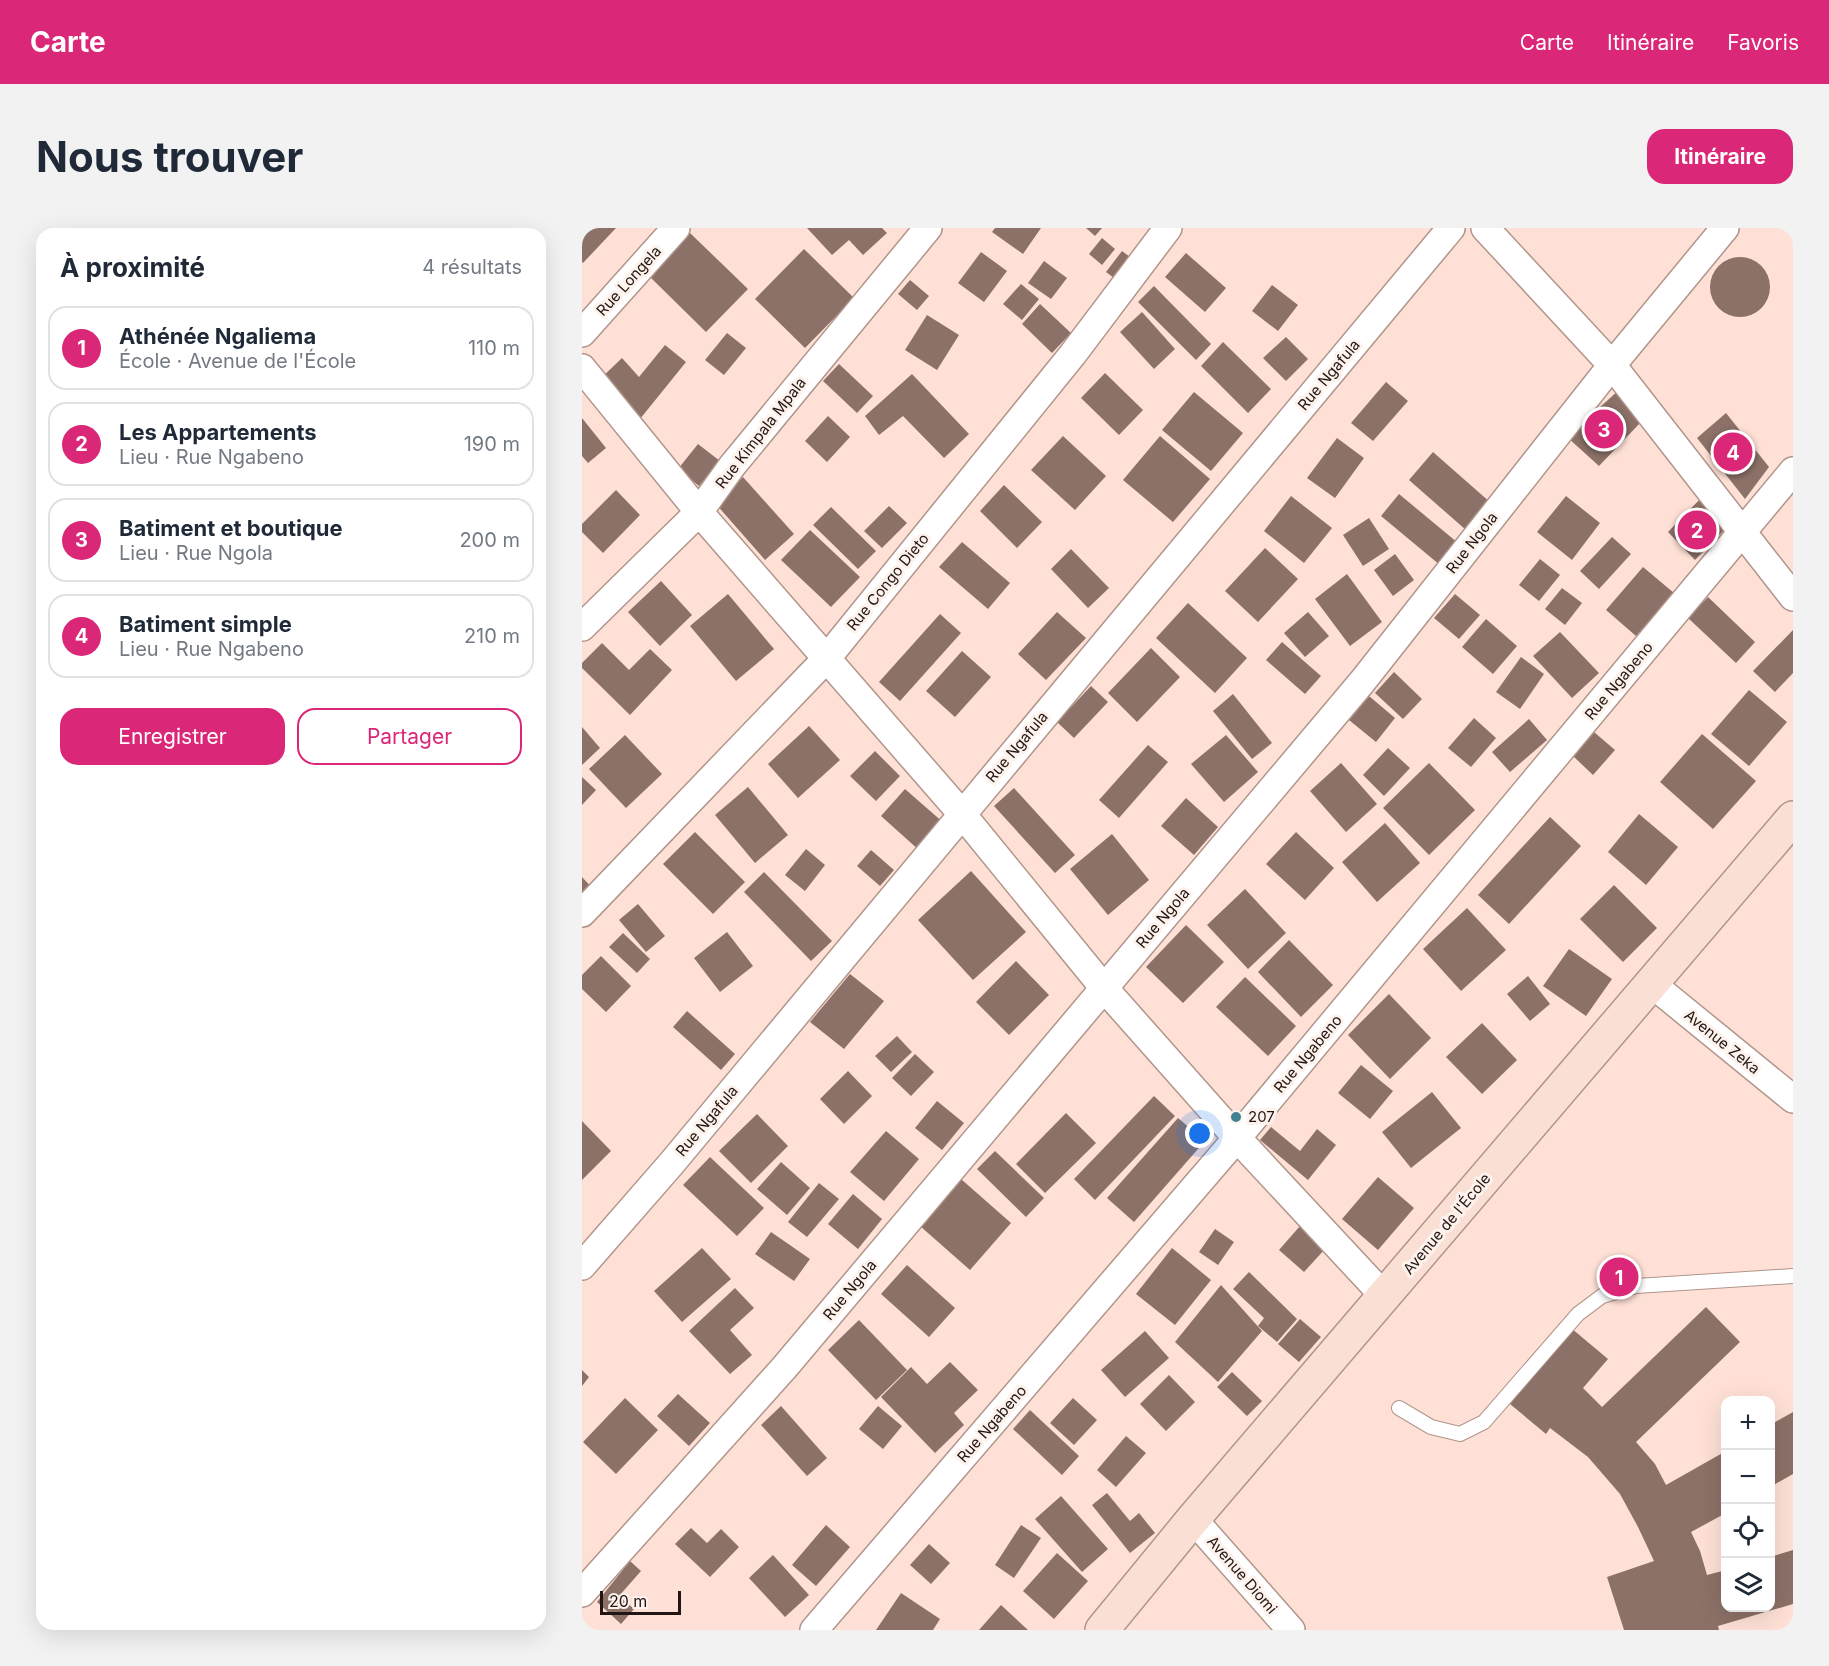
<!DOCTYPE html>
<html lang="fr">
<meta charset="utf-8">
<style>
:root{--surface:#fff;--page:#f2f2f3;--text:#1f2937;--muted:#747a83;--line:#e0e1e3;--accent:#db2777}
body{margin:0;font-family:Inter,sans-serif;background:var(--page);color:var(--text)}
.controls{position:absolute;right:18px;bottom:18px;display:grid;overflow:hidden;border-radius:12px;box-shadow:0 6px 24px #0002}
.controls button{width:54px;height:54px;display:grid;place-items:center;padding:0;border:0;border-bottom:2px solid var(--line);background:var(--surface);color:var(--text);font:30px sans-serif}
.scale{position:absolute;left:18px;bottom:15px;width:81px;box-sizing:border-box;padding-left:6px;border:3px solid #211613;border-top:0;font-size:16px;line-height:21px;white-space:nowrap;color:#211613;-webkit-text-stroke:4px #fef2ed;paint-order:stroke}
.you{position:absolute;left:618px;top:906px;width:21px;height:21px;margin:-15px;border:4px solid #fff;border-radius:50%;background:#1a73e8;box-shadow:0 0 0 9px #1a73e833}
.badge{display:grid;place-items:center;width:39px;height:39px;border-radius:50%;background:var(--accent);color:#fff;font-size:20px;font-weight:700}
.pin{position:absolute;translate:-50% -50%;border:3px solid #fff;box-shadow:0 2px 6px #0006}
.list{margin:0;padding:0;list-style:none}
h2{display:flex;justify-content:space-between;align-items:center;height:78px;margin:0;padding:0 24px;font-size:26px}
h2 small{font-size:20px;font-weight:400;color:var(--muted)}
.list li{display:grid;grid-template-columns:39px 1fr auto;gap:18px;align-items:center;box-sizing:border-box;height:84px;margin:0 12px 12px;padding:0 12px;border:2px solid var(--line);border-radius:18px}
.list b{display:block;font-size:22px;white-space:nowrap}
.list p{margin:0;font-size:20px;white-space:nowrap;color:var(--muted)}
.list em{font-size:20px;font-style:normal;color:var(--muted)}
.actions{display:flex;gap:12px;padding:18px 24px}
.actions a{flex:1;padding:14px 0;border:2px solid var(--accent);border-radius:18px;text-align:center;font-size:21px;color:var(--accent)}
.actions .main{background:var(--accent);color:#fff}
.icon{flex:none;width:33px;height:33px;fill:none;stroke:currentColor;stroke-width:2;stroke-linecap:round;stroke-linejoin:round}
.map{position:relative;flex:none;width:1211px;height:1402px;overflow:hidden;border-radius:18px}
header{display:flex;align-items:center;gap:36px;box-sizing:border-box;height:84px;padding:0 30px;background:var(--accent);color:#fff}
header strong{font-size:28px}
nav{display:flex;gap:33px;margin-inline-start:auto;font-size:21px}
.intro{display:flex;align-items:center;justify-content:space-between;box-sizing:border-box;height:144px;padding:0 36px}
h1{margin:0;font-size:42px}
.button{padding:15px 27px;border-radius:18px;background:var(--accent);color:#fff;font-size:21px;font-weight:700}
main{display:flex;gap:36px;padding:0 36px}
aside{flex:1;background:var(--surface);border-radius:18px;box-shadow:0 6px 24px #0002}
.map>svg:first-child{display:block}
.building{fill:#8c7168}
.lines{fill:none;stroke-linecap:round;stroke-linejoin:round}
.lane-casing{stroke:#b1958b;stroke-width:16}
.street-casing{stroke:#b1958b;stroke-width:30}
.secondary-casing{stroke:#b1958b;stroke-width:36}
.lane{stroke:#fff;stroke-width:14}
.street{stroke:#fff;stroke-width:27}
.secondary{stroke:#fadfd5;stroke-width:33}
.poi-dot{fill:#418194;stroke:#fef2ed;stroke-width:2}
.labels{text-anchor:middle;stroke-width:6;stroke-linejoin:round;paint-order:stroke}
.street-label{font-size:15px;fill:#211613;stroke:#fef2ed}
.poi-label{font-size:15px;fill:#211613;stroke:#fef2ed;text-anchor:start}
</style>
<header>
<strong>Carte</strong>
<nav><a>Carte</a><a>Itinéraire</a><a>Favoris</a></nav>
</header>
<div class="intro"><h1>Nous trouver</h1><a class="button">Itinéraire</a></div>
<main>
<aside>
<h2>À proximité<small>4 résultats</small></h2>
<ul class="list">
<li><span class="badge">1</span><div><b>Athénée Ngaliema</b><p>École · Avenue de l'École</p></div><em>110 m</em></li>
<li><span class="badge">2</span><div><b>Les Appartements</b><p>Lieu · Rue Ngabeno</p></div><em>190 m</em></li>
<li><span class="badge">3</span><div><b>Batiment et boutique</b><p>Lieu · Rue Ngola</p></div><em>200 m</em></li>
<li><span class="badge">4</span><div><b>Batiment simple</b><p>Lieu · Rue Ngabeno</p></div><em>210 m</em></li>
</ul>
<div class="actions"><a class="main">Enregistrer</a><a>Partager</a></div>
</aside>
<div class="map">
<svg width="1211" height="1402" viewBox="0 0 1211 1402">
<rect width="100%" height="100%" fill="#fee0d6"/>
<!-- building -->
<path class="building" d="M0,0H34L1,35L0,34Z
M225,0H300L305,5L281,27L267,12L250,27Z
M413,0H459L441,26L410,4Z
M504,0H520L513,8Z
M108,5L166,61L124,104L66,47Z
M520,10L533,21L520,37L507,26Z
M222,21L272,70L223,120L173,71Z
M540,23L556,35L540,56L524,44Z
M399,24L425,43L402,74L376,55Z
M604,25L644,60L623,84L583,49Z
M1128 59a30 30 0 1 1 60 0a30 30 0 1 1-60 0Z
M462,33L485,50L469,71L446,55Z
M328,52L347,68L335,82L316,66Z
M439,56L457,71L440,92L421,76Z
M690,57L716,77L696,103L670,83Z
M572,58L629,116L614,132L556,74Z
M458,76L489,105L470,125L440,96Z
M560,84L593,121L572,141L538,104Z
M345,87L377,107L355,142L323,122Z
M145,105L164,120L142,147L123,132Z
M704,109L726,131L704,153L681,130Z
M641,114L689,161L666,185L619,138Z
M83,117L104,134L58,191L16,153L40,130L57,149Z
M257,136L291,168L275,185L241,153Z
M523,145L561,182L537,207L499,170Z
M330,146L387,206L362,230L321,188L297,207L283,188Z
M804,154L826,173L791,213L769,195Z
M1038,161L1059,194L1017,238L985,209Z
M612,164L661,205L629,243L580,202Z
M1144,185L1187,239L1163,271L1115,210Z
M246,188L268,209L245,234L223,213Z
M0,190L24,220L6,235L0,228Z
M481,208L524,248L493,282L449,242Z
M578,208L628,251L591,294L541,252Z
M755,210L782,230L753,270L725,250Z
M116,216L138,233L117,258L96,241Z
M851,224L909,275L884,302L827,252Z
M161,249L212,306L183,332L133,275Z
M422,257L460,294L435,320L398,283Z
M34,262L58,287L21,325L0,304V296Z
M817,266L876,315L858,337L799,288Z
M709,268L750,300L722,335L682,303Z
M984,268L1018,295L990,332L955,304Z
M1120,269L1144,300L1113,332L1086,304Z
M307,278L325,295L300,320L282,303Z
M249,279L294,323L276,341L231,297Z
M787,290L807,321L781,338L761,307Z
M228,302L278,349L249,379L199,332Z
M1030,309L1049,326L1017,361L998,343Z
M380,314L428,355L406,381L357,339Z
M683,320L716,351L676,394L643,363Z
M489,321L527,360L506,380L469,341Z
M813,326L832,352L811,368L792,342Z
M958,331L978,347L957,373L937,357Z
M1061,339L1092,365L1054,408L1024,382Z
M765,346L800,394L768,418L733,371Z
M79,353L110,387L78,418L46,384Z
M980,360L1000,375L983,397L963,381Z
M146,366L192,421L154,453L108,398Z
M873,366L898,387L877,411L852,390Z
M1126,369L1173,414L1154,435L1106,390Z
M606,375L665,430L633,465L574,410Z
M475,384L504,410L464,452L436,426Z
M726,384L747,408L723,429L702,405Z
M358,386L379,405L318,473L297,454Z
M904,391L935,418L911,446L880,419Z
M1211,402V445L1193,464L1171,443Z
M978,404L1017,445L990,470L951,428Z
M700,414L739,448L723,466L684,432Z
M20,415L47,442L68,421L90,442L48,487L0,440V435Z
M569,420L598,449L555,494L526,465Z
M380,423L409,449L373,489L344,463Z
M939,429L962,446L938,481L914,464Z
M812,444L840,471L821,491L793,465Z
M509,458L526,474L492,510L475,494Z
M1167,462L1205,494L1167,538L1129,506Z
M651,466L690,515L670,531L631,483Z
M787,468L813,490L794,514L767,492Z
M892,490L914,510L889,539L866,520Z
M947,491L965,512L928,544L910,524Z
M227,498L258,532L216,570L186,536Z
M0,499L18,520L0,537Z
M1012,504L1033,522L1011,547L991,528Z
M1120,506L1174,553L1131,601L1078,554Z
M43,507L80,546L44,580L7,541Z
M644,507L676,544L642,574L609,536Z
M566,517L586,534L537,590L517,572Z
M806,520L828,540L802,568L781,547Z
M293,523L318,548L294,573L268,548Z
M759,535L795,576L764,604L728,563Z
M847,535L893,582L847,627L801,580Z
M0,549L14,562L0,577Z
M166,559L206,607L173,635L133,587Z
M432,560L493,627L473,645L412,578Z
M323,561L363,596L338,623L299,588Z
M604,570L636,599L612,627L579,598Z
M1057,586L1096,619L1064,657L1026,624Z
M968,589L999,618L927,696L896,667Z
M803,595L838,635L795,674L760,634Z
M113,604L163,654L131,686L81,636Z
M714,604L752,640L723,672L684,636Z
M530,606L567,652L526,687L488,641Z
M224,621L243,637L223,663L203,647Z
M289,622L312,642L298,658L275,638Z
M389,643L444,704L391,752L336,692Z
M182,644L250,713L229,733L162,664Z
M0,649L13,663L0,675Z
M1032,657L1075,700L1041,734L998,691Z
M663,661L704,705L666,741L625,697Z
M56,676L83,708L64,724L37,692Z
M885,680L924,722L879,763L841,721Z
M604,697L642,734L601,775L564,739Z
M145,704L171,738L138,764L112,730Z
M41,705L68,731L55,745L27,719Z
M707,712L751,757L719,789L676,744Z
M987,721L1030,751L1004,788L961,758Z
M19,728L49,758L24,784L0,761V747Z
M434,733L467,767L427,807L394,774Z
M268,746L302,773L262,821L228,794Z
M946,748L968,776L948,793L925,766Z
M663,749L714,798L686,828L634,779Z
M807,766L849,810L808,851L766,807Z
M105,783L153,826L139,842L91,799Z
M900,795L935,832L900,866L864,829Z
M315,808L330,824L309,844L293,828Z
M333,826L352,844L329,868L310,850Z
M779,837L811,863L788,891L756,865Z
M266,843L290,868L262,896L238,871Z
M850,864L879,900L829,940L800,904Z
M572,868L593,888L513,972L492,951Z
M355,873L382,895L360,922L333,900Z
M484,885L514,915L463,965L434,936Z
M175,886L206,918L169,955L137,923Z
M596,890L623,913L552,994L525,970Z
M0,893L29,923L0,952Z
M689,899L718,923L735,901L754,917L726,952L678,912Z
M304,903L337,931L302,973L268,944Z
M413,923L462,970L444,989L395,941Z
M128,929L182,980L155,1008L101,957Z
M199,934L228,960L205,987L175,961Z
M796,949L832,980L796,1022L760,991Z
M379,951L429,995L388,1042L338,998Z
M237,955L257,971L225,1009L206,994Z
M271,966L300,991L276,1021L246,996Z
M718,998L743,1021L722,1044L697,1022Z
M633,1001L652,1014L636,1037L617,1024Z
M189,1004L228,1031L212,1053L173,1026Z
M120,1020L149,1051L100,1094L72,1063Z
M590,1020L629,1052L593,1097L554,1066Z
M325,1037L373,1080L347,1109L299,1066Z
M667,1044L715,1091L695,1114L676,1098L682,1090L651,1061Z
M639,1057L680,1103L636,1154L593,1114Z
M153,1060L172,1080L148,1102L170,1127L148,1146L107,1103Z
M1124,1079L1158,1114L1054,1214L1073,1236L1084,1257L1144,1223V1285L1109,1304L1118,1323L1125,1347L1144,1342V1380H1188V1329L1211,1322V1376L1136,1398L1137,1402H1042L1025,1349L1072,1333L1056,1299L1038,1266L1006,1229L968,1200L964,1206L928,1176L989,1100L1026,1131L1001,1160L1020,1179Z
M718,1091L739,1109L717,1134L696,1116Z
M277,1092L325,1142L294,1172L246,1122Z
M563,1103L587,1130L543,1169L519,1142Z
M368,1134L396,1162L372,1185L382,1197L353,1225L299,1169L329,1139L345,1156Z
M0,1142L7,1149L0,1158Z
M650,1144L680,1173L665,1188L635,1159Z
M587,1147L613,1174L584,1203L558,1176Z
M96,1166L128,1195L107,1218L75,1188Z
M43,1170L76,1202L34,1246L1,1214Z
M491,1170L515,1192L492,1217L468,1195Z
M199,1178L245,1230L225,1248L179,1197Z
M296,1178L320,1198L301,1221L277,1201Z
M448,1182L497,1228L480,1247L431,1201Z
M1211,1184V1246L1188,1259V1197Z
M544,1208L564,1225L534,1259L515,1242Z
M525,1265L548,1293L557,1285L573,1305L548,1325L510,1277Z
M479,1268L526,1321L500,1344L453,1291Z
M244,1297L268,1319L234,1358L210,1337Z
M439,1297L459,1310L432,1350L413,1337Z
M109,1300L125,1315L139,1301L157,1319L128,1349L93,1316Z
M347,1316L368,1335L349,1356L328,1337Z
M475,1325L506,1353L472,1391L441,1363Z
M191,1327L227,1367L203,1389L167,1350Z
M48,1333L59,1343L37,1368L52,1381L39,1396L15,1374Z
M319,1365L358,1391L351,1402H294Z
M419,1377L446,1402H397Z"/>
<g class="lines">
<!-- lane casing -->
<g class="lane-casing">
<path id="lane" d="M817,1180L849,1199L878,1206L902,1194L996,1086L1020,1068L1054,1058L1211,1048"/>
</g>
<!-- street casing -->
<g class="street-casing">
<path id="street" d="M903,0L1030,137L1211,369
M0,105L94,0
M0,140L117,284L380,586L522,760L655,910L803,1069
M0,399L117,284L150,238L346,0
M0,685L245,430L491,126L586,0
M1070,756L1211,871
M0,1038L89,936L869,0
M611,1291L709,1402
M0,1365L202,1140L780,454L1030,137L1143,0
M232,1402L655,910L1211,243"/>
</g>
<!-- secondary casing -->
<g class="secondary-casing">
<path id="secondary" d="M520,1402L611,1291L1211,590"/>
</g>
<!-- lane -->
<use href="#lane" class="lane"/>
<!-- street -->
<use href="#street" class="street"/>
<!-- secondary -->
<use href="#secondary" class="secondary"/>
</g>
<!-- markers -->
<circle class="poi-dot" cx="654" cy="889" r="6"/>
<g class="labels">
<!-- street labels -->
<g class="street-label">
<text transform="translate(47 53) rotate(-48)" y="5">Rue Longela</text>
<text transform="translate(747 147) rotate(-50)" y="5">Rue Ngafula</text>
<text transform="translate(179 205) rotate(-52)" y="5">Rue Kimpala Mpala</text>
<text transform="translate(890 315) rotate(-52)" y="5">Rue Ngola</text>
<text transform="translate(306 354) rotate(-51)" y="5">Rue Congo Dieto</text>
<text transform="translate(1037 453) rotate(-50)" y="5">Rue Ngabeno</text>
<text transform="translate(435 519) rotate(-50)" y="5">Rue Ngafula</text>
<text transform="translate(581 690) rotate(-50)" y="5">Rue Ngola</text>
<text transform="translate(1140 814) rotate(39)" y="5">Avenue Zeka</text>
<text transform="translate(726 826) rotate(-50)" y="5">Rue Ngabeno</text>
<text transform="translate(125 893) rotate(-50)" y="5">Rue Ngafula</text>
<text transform="translate(865 996) rotate(-50)" y="5">Avenue de l'École</text>
<text transform="translate(268 1062) rotate(-50)" y="5">Rue Ngola</text>
<text transform="translate(410 1196) rotate(-49)" y="5">Rue Ngabeno</text>
<text transform="translate(660 1347) rotate(49)" y="5">Avenue Diomi</text>
</g>
<!-- poi labels -->
<g class="poi-label">
<text x="666" y="894">207</text>
</g>
</g>
</svg>
<div class="controls">
<button>+</button>
<button>−</button>
<button><svg class="icon" aria-label="locate" viewBox="0 0 24 24"><circle cx="12" cy="12" r="6"/><path d="M12 2v4M12 18v4M2 12h4M18 12h4"/></svg></button>
<button><svg class="icon" aria-label="layers" viewBox="0 0 24 24"><path d="M12 4l9 5-9 5-9-5zM3 14l9 5 9-5"/></svg></button>
</div>
<div class="scale">20 m</div>
<div class="you"></div>
<div class="pin badge" style="left:1037px;top:1049px">1</div>
<div class="pin badge" style="left:1115px;top:302px">2</div>
<div class="pin badge" style="left:1022px;top:201px">3</div>
<div class="pin badge" style="left:1151px;top:224px">4</div>
</div>
</main>
